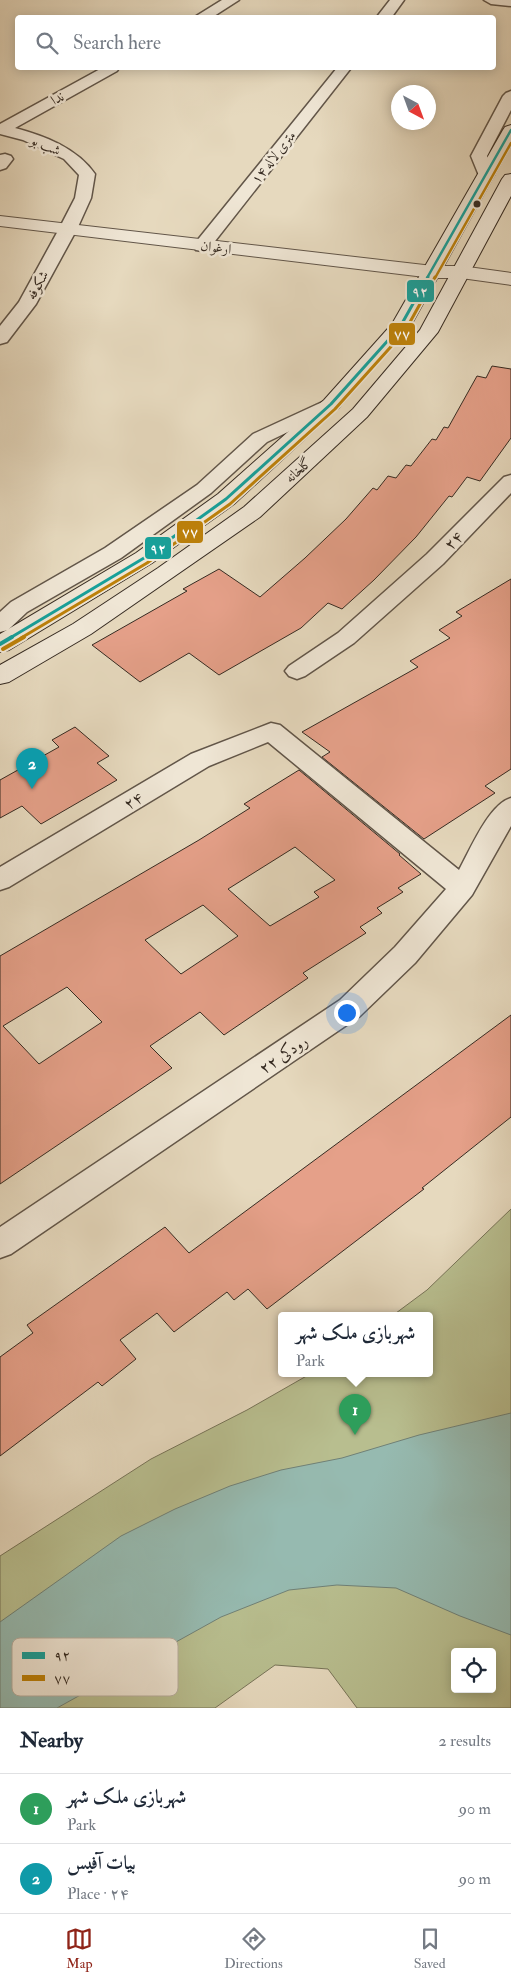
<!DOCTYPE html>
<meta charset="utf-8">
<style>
:root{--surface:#fff;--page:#f2f2f3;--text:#1f2937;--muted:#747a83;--line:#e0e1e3;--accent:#8f2418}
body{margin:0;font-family:"IM FELL Double Pica",Amiri,serif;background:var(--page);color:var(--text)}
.controls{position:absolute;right:15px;bottom:15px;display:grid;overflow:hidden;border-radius:5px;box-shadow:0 2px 12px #0003}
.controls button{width:45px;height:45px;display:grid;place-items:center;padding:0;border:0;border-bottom:1px solid var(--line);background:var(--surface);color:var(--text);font:25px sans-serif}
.compass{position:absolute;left:391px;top:85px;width:45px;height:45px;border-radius:50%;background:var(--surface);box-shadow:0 2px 12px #0003;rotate:139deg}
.you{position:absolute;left:346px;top:1012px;width:18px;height:18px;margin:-12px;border:4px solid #fff;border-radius:50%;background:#1a73e8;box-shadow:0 0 0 8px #1a73e833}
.badge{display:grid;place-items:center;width:32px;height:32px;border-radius:50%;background:var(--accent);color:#fff;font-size:16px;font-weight:700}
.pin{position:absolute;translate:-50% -41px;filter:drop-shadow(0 1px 2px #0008)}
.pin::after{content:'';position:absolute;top:26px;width:18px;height:15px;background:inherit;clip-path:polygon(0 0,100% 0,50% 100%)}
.popup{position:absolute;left:278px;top:1312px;width:155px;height:65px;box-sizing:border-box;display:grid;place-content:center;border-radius:5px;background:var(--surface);filter:drop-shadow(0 1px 4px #0005);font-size:16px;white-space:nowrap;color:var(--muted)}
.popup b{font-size:19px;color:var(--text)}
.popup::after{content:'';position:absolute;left:50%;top:100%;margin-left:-10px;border:10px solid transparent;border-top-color:var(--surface)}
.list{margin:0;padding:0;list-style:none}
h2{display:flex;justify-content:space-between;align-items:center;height:65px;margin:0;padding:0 20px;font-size:21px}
h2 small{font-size:16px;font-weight:400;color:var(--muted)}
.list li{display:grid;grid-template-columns:32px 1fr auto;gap:15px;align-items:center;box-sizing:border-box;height:70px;padding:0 20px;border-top:1px solid var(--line)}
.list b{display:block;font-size:19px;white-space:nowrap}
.list p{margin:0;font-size:16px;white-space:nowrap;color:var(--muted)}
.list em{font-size:16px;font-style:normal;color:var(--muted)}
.icon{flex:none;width:28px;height:28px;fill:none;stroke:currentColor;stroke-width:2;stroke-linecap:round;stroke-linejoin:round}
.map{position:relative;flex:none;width:511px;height:1708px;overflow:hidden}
.search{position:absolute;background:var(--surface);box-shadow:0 2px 12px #0003;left:15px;right:15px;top:15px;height:55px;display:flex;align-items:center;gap:12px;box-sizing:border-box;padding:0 18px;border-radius:5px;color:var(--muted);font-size:19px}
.sheet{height:205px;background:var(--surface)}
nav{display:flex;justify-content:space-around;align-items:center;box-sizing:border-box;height:70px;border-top:1px solid var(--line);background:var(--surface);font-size:14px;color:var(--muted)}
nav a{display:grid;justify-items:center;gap:2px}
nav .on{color:var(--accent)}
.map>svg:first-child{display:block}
.green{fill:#b8be8f;stroke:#777458;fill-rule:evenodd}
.water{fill:#96bab0;stroke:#708177}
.building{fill:#e5a089;stroke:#362b22;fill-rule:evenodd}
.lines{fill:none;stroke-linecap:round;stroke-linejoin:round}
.minor-casing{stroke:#625649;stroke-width:3}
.tertiary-casing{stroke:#625649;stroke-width:2}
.secondary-casing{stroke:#362b22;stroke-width:2}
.minor{fill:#efe6d5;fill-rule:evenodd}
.tertiary{fill:#efe6d5;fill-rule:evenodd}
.secondary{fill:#efe6d5;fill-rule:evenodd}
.bus-1-far2-casing{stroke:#efe6d5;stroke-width:5}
.bus-1-far1-casing{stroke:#efe6d5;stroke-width:6}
.bus-1-casing{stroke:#efe6d5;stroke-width:8}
.bus-2-far2-casing{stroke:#efe6d5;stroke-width:5}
.bus-2-far1-casing{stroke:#efe6d5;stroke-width:6}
.bus-2-casing{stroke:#efe6d5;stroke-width:8}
.bus-1-far2{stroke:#17a09a;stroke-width:2.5}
.bus-1-far1{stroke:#17a09a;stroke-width:3}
.bus-1{stroke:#17a09a;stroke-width:4}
.bus-2-far2{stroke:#bd810a;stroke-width:2.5}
.bus-2-far1{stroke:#bd810a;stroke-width:3}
.bus-2{stroke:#bd810a;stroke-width:4}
.bus-dot{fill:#362b22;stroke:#efe6d5;stroke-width:2}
.labels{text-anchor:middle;stroke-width:5;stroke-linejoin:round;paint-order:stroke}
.far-street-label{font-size:14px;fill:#362b22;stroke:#efe6d5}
.street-label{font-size:16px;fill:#362b22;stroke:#efe6d5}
.key{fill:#efe6d5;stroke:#b8ae9f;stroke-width:1}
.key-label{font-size:14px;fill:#362b22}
.line-badge{stroke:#efe6d5;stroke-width:2}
.badge-label{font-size:14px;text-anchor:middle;font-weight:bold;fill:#fff}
</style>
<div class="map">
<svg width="511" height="1708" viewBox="0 0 511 1708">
<rect width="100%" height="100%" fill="#e6d9be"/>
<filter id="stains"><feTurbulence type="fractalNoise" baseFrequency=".004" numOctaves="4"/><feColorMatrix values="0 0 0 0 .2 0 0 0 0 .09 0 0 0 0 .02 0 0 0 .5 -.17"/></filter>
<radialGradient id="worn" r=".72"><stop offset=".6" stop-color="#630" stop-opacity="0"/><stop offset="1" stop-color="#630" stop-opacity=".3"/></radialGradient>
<!-- green -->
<path class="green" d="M511,1209V1708H357L328,1669L275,1665L215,1708H0V1556L151,1459L247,1410L310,1374H429V1316H392L427,1290ZM455,1652H492V1689H455Z"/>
<!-- water -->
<path class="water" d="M511,1413V1635L460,1616L396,1588L337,1585L289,1590L221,1617L57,1708H0V1622L121,1536L175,1509L230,1486L281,1470L342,1458L419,1435Z"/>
<!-- building -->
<path class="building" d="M492,366L511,369V438L480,481L467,477L452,497L449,496L416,537L374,580L342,609L328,603L301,628L219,675L189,653L140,682L92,645L187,591L183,589L219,569L260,597L305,558L346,519L373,488L377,490L388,476L396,478L406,465L411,466L432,439L436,440L444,427L448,428L477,376L486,378Z
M511,579V769L485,786L495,793L424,839L322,757L330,752L302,732L418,667L410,661L450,638L439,630L462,616L456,612Z
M75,727L109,756L97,763L117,780L41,824L22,806L0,818V780L59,747L52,740Z
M299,770L400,854L399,855L421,874L398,888L403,892L377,908L382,913L360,927L366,933L303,973L308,978L224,1035L200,1012L150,1046L172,1068L0,1184V956L199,840L250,808L244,804ZM295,847L335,880L314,892L319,897L270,926L228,889ZM203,905L238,936L181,974L145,940ZM67,987L102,1022L39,1064L3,1026Z
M511,1015V1117L422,1188L424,1189L267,1309L248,1289L234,1300L227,1292L174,1332L157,1313L120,1340L136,1359L102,1386L98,1382L0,1456V1357L33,1333L27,1325L165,1227L189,1253Z"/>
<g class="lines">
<!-- minor casing -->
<g class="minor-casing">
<path id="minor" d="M222,0H239L211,18H193Z
M390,0H404L391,18H376Z
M484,0H511V6L491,4Z
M102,68H119L117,71L15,128C45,136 77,148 95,174L91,198L77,229L36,304L7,342L0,344V326L19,302L59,229L75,198L79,175L64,159L23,140L0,134V124Z
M337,68H351L208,250L202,251L196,250L193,246L196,242Z
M511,91V110L487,156L494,175L492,178H480L471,156L503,96L506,93Z
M5,154L11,156L13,159L6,168L0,170V155Z
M331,398L338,400L341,404L338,408L267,442L211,493L121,558L27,612L8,630L0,632V612L11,602L105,548L197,485L253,434Z
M511,475V493L443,564L354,643L305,676L297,679L289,676L285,671L289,666L338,633L427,554L504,477Z
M271,723L280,725L459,870C470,850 489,804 511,798V826L472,895L415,963L360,1016L11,1254L0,1258V1227L340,1000L395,947L446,889L268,742L209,766L9,887L0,890V867L191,754Z"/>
</g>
<!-- tertiary casing -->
<g class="tertiary-casing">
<path id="tertiary" d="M0,216L433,266H461L511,273V285L461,278H433L0,226Z"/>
</g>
<!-- secondary casing -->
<g class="secondary-casing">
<path id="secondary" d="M511,125V145L410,327L338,408L234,504L152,563L9,650L0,652V634L136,553L218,494L324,400L392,324L503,130L505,127Z
M511,174V196L438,332L367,417L260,517L91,634L9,682L0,684V665L73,624L158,568L244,507L353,409L420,330L502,179L505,175Z"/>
</g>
<!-- minor -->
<use href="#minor" class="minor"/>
<!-- tertiary -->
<use href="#tertiary" class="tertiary"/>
<!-- secondary -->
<use href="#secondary" class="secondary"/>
<!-- bus-1-far2 casing -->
<g class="bus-1-far2-casing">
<path id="bus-1-far2" d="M427,278L511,130"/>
</g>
<!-- bus-1-far1 casing -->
<g class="bus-1-far1-casing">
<path id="bus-1-far1" d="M10,638L144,558L226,499L331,404L400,327L428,277"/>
</g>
<!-- bus-1 casing -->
<g class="bus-1-casing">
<path id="bus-1" d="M0,644L12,637"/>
</g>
<!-- bus-2-far2 casing -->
<g class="bus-2-far2-casing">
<path id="bus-2-far2" d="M435,278L511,143"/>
</g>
<!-- bus-2-far1 casing -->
<g class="bus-2-far1-casing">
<path id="bus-2-far1" d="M21,638L147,563L230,504L335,409L405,331L435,277"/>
</g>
<!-- bus-2 casing -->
<g class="bus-2-casing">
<path id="bus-2" d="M3,649L24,637"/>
</g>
<!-- bus-1-far2 -->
<use href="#bus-1-far2" class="bus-1-far2"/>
<!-- bus-1-far1 -->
<use href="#bus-1-far1" class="bus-1-far1"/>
<!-- bus-1 -->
<use href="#bus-1" class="bus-1"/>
<!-- bus-2-far2 -->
<use href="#bus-2-far2" class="bus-2-far2"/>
<!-- bus-2-far1 -->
<use href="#bus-2-far1" class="bus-2-far1"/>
<!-- bus-2 -->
<use href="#bus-2" class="bus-2"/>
</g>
<!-- markers -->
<circle class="bus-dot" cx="477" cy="204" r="4.5"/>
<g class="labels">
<!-- far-street labels -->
<g class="far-street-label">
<text transform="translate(57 98) rotate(-29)" y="5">ندا</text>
<text transform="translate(46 145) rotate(24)" y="5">شب بو</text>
<text transform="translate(273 157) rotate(-52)" y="5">۱۴ متری لاله</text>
<text transform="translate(216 247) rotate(7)" y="5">ارغوان</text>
<text transform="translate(37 285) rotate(-61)" y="5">شکوفه</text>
<text transform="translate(298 470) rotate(-42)" y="5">گلخانه</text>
</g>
<!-- street labels -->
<g class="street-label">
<text transform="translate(453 540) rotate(-45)" y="6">۲۴</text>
<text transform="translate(133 800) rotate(-31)" y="6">۲۴</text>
<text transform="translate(283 1054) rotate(-34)" y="6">رودکی ۲۲</text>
</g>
</g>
<!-- legend -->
<rect x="12" y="1638" width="166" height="58" rx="8" class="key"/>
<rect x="22" y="1652" width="23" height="7" fill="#17a09a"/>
<rect x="22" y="1675" width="23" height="6" fill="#bd810a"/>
<g class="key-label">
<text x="54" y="1660">۹۲</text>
<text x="54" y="1683">۷۷</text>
</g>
<g class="line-badge">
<rect x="406" y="279" width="29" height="24" rx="5" fill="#17a09a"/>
<rect x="388" y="322" width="28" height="24" rx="5" fill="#bd810a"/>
<rect x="176" y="520" width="28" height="24" rx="5" fill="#bd810a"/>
<rect x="144" y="536" width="28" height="24" rx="5" fill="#17a09a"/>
</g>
<g class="badge-label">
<text x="420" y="296">۹۲</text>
<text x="402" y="339">۷۷</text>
<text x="190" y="537">۷۷</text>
<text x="158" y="553">۹۲</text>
</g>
<rect width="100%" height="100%" filter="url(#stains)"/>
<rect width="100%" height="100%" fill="url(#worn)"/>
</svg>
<div class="controls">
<button><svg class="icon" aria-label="locate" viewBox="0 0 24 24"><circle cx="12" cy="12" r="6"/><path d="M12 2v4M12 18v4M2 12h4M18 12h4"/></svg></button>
</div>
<svg class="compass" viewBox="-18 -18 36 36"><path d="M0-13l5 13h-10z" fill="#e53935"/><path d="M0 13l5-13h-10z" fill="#747a83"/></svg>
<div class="you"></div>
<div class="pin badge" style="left:355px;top:1435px;background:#2e9e5b">1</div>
<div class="popup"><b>شهربازی ملک شهر</b>Park</div>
<div class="pin badge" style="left:32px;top:789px;background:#0f9aa8">2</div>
<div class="search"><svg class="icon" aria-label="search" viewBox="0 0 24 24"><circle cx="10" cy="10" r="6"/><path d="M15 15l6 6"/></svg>Search here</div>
</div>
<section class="sheet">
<h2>Nearby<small>2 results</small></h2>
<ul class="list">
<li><span class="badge" style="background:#2e9e5b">1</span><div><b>شهربازی ملک شهر</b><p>Park</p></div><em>90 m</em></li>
<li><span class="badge" style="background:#0f9aa8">2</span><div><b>بیات آفیس</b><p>Place · ۲۴</p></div><em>90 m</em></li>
</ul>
</section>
<nav>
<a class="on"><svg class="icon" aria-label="map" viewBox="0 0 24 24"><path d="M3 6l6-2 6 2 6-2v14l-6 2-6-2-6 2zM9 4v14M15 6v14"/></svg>Map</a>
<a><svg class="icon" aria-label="directions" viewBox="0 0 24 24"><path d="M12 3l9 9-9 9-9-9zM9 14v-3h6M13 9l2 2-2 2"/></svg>Directions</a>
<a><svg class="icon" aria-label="saved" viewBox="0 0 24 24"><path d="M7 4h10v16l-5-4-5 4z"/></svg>Saved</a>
</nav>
